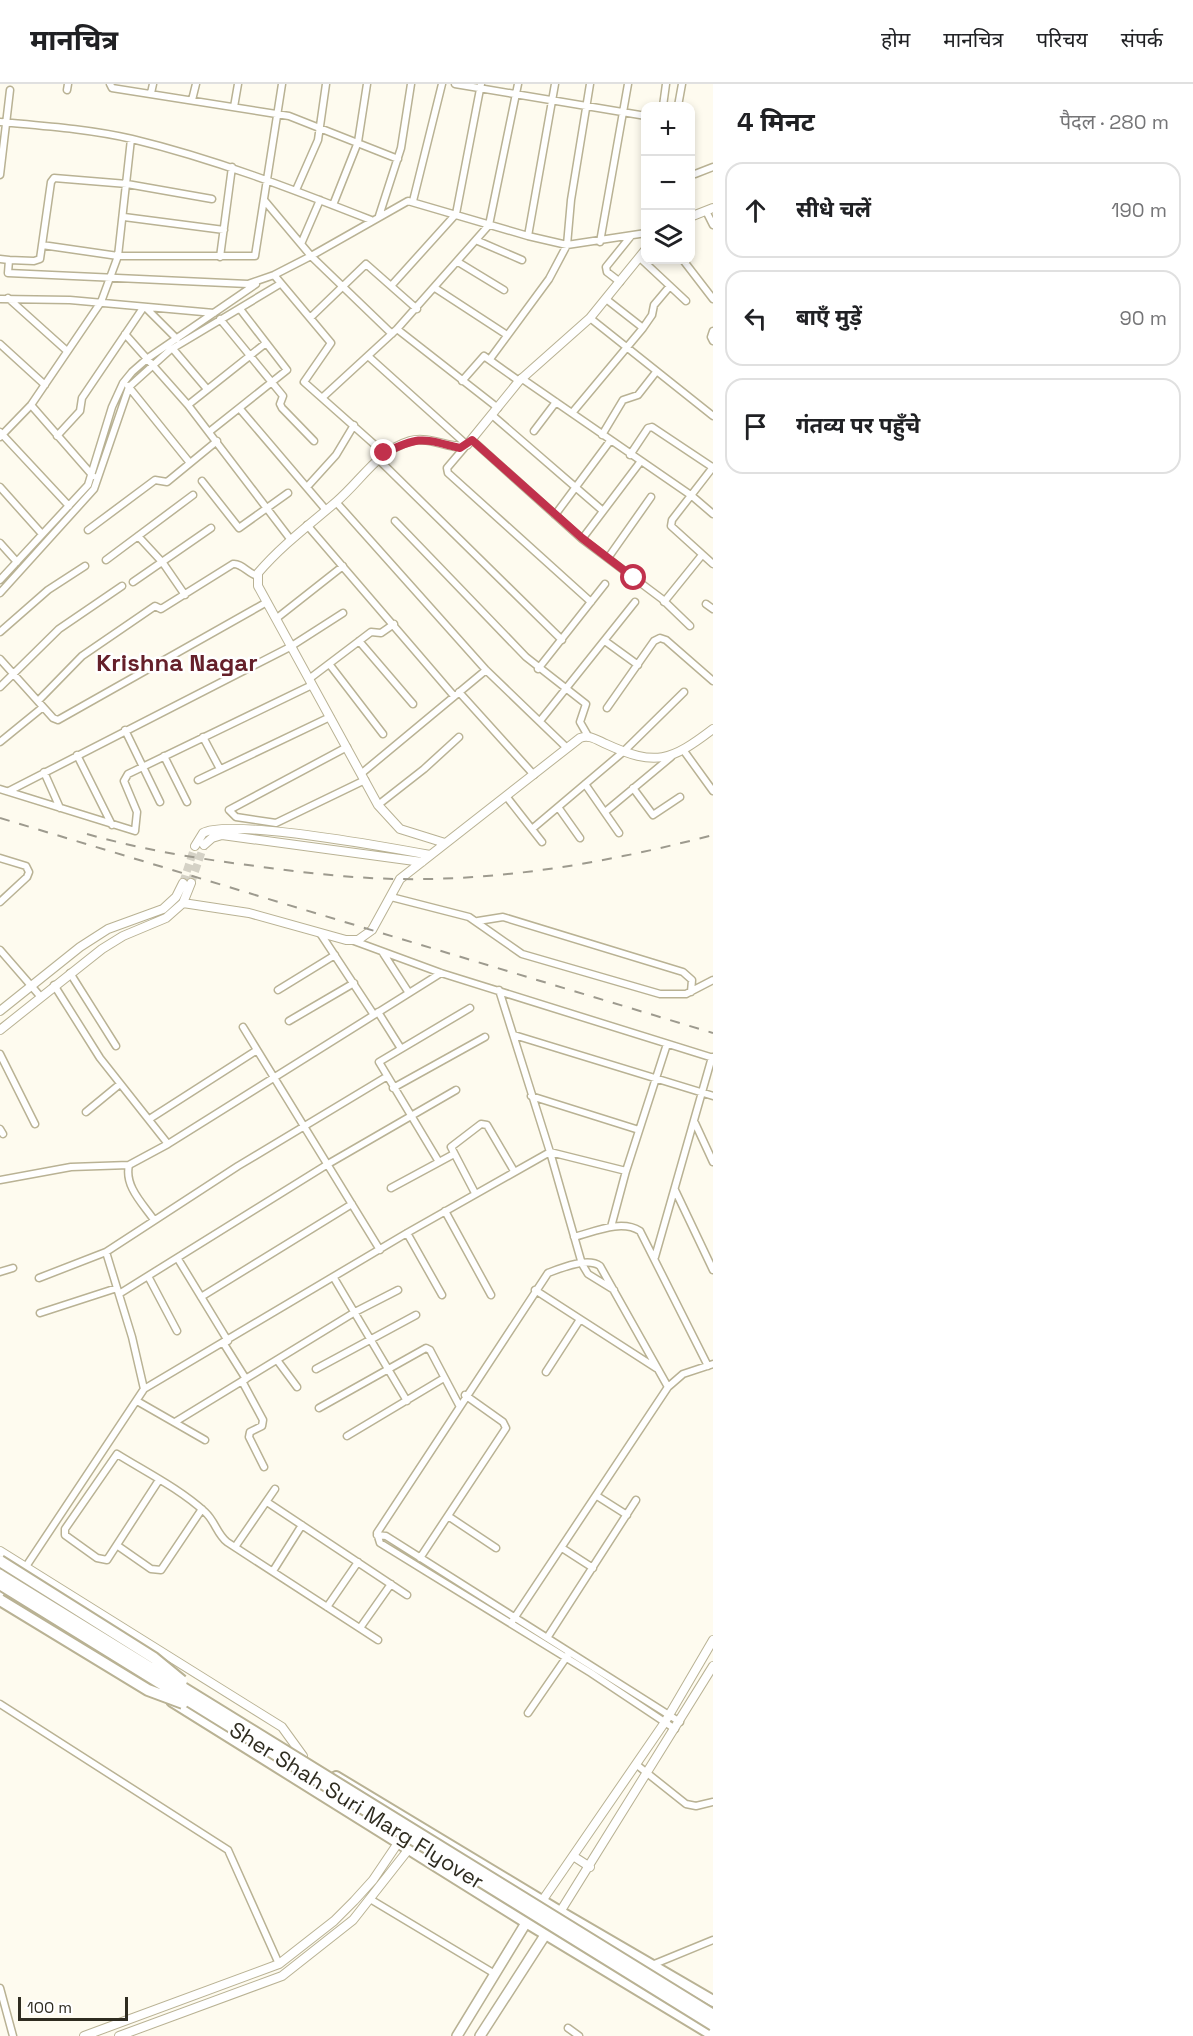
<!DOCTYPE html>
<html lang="hi">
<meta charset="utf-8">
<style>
:root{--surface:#fff;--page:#f6f6f6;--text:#202124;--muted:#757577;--line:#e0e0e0}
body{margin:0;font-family:"Space Grotesk","Noto Sans Devanagari",sans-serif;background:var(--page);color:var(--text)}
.controls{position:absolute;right:18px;top:18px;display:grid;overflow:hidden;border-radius:12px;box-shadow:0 3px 9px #0003}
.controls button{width:54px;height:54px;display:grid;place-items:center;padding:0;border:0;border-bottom:2px solid var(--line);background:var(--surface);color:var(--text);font:30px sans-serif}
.scale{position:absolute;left:18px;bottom:15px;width:110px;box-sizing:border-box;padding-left:6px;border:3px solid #2f2c20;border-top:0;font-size:16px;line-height:21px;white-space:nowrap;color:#2f2c20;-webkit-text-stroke:4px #fff;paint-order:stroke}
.stop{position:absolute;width:18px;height:18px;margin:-14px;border:4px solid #c1314c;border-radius:50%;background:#fff}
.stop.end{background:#c1314c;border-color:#fff;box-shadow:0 2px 6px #0008}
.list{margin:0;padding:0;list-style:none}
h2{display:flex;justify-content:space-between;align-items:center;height:78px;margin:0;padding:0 24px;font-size:26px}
h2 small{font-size:20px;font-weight:400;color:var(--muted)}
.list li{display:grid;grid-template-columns:39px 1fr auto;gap:18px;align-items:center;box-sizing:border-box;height:96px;margin:0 12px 12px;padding:0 12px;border:2px solid var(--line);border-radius:18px}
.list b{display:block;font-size:22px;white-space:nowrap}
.list em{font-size:20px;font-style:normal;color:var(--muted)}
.icon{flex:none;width:33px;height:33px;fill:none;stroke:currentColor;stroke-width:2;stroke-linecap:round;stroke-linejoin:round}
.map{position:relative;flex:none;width:713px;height:1952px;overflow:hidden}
header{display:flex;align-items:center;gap:36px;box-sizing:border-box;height:84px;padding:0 30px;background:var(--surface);border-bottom:2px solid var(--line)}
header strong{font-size:28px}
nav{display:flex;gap:33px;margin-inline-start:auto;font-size:21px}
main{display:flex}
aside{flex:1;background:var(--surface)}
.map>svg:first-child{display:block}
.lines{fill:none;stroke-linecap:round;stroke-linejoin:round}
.tertiary-tunnel{stroke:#d5d2c6;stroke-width:8;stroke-dasharray:8 4;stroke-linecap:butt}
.minor-casing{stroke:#b9b294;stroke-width:9}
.tertiary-casing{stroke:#b9b294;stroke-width:10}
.secondary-casing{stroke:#b9b294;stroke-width:12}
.trunk-casing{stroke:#b9b294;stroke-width:14}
.minor{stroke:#fff;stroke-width:6}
.tertiary{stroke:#fff;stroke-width:8}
.secondary{stroke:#fff;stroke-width:9}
.trunk{stroke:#fff;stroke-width:10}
.rail{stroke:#9d9a8e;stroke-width:2;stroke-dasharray:10 10;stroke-linecap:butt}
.trunk-bridge-casing{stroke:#b9b294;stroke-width:14;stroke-linecap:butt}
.trunk-bridge{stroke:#fff;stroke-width:10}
.route{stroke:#c1314c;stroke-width:8}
.labels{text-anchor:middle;stroke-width:5;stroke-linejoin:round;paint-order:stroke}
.street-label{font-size:22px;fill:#2f2c20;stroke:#fff}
.neighbourhood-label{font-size:24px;font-weight:bold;fill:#65202a;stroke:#fff}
</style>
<header>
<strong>मानचित्र</strong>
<nav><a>होम</a><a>मानचित्र</a><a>परिचय</a><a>संपर्क</a></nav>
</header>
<main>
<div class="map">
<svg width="713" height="1952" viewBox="0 0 713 1952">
<rect width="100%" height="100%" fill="#fefbef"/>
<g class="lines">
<!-- tertiary-tunnel -->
<path class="tertiary-tunnel" d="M183,799L195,762
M191,799L204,761"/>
<!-- minor casing -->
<g class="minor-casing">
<path id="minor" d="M110,0L112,4L289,32L398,75
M455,0L646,32
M67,6L68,0
M151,9L153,0
M192,16L196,0
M663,22L666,0
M678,22L682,0
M234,23L238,0
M0,38C44,42 89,45 132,55C215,75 292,105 371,136
M695,90L713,83
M0,91L10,6
M296,106L318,56L326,0
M264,116L311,172L392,250
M413,117L442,0
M333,121L358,58L367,0
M706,127L713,141
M379,132L401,64L411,0
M124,133L224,146
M528,152L555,0
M478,157L522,176
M600,158L628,0
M301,160L320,116
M42,161L118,172L131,55
M220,173L232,83
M640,174L686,217
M0,175L9,176L8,189L248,200L274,191L311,172L408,117L528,152L567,161L646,149
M9,176L34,177L40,175L51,98L54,94L127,100L212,115
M683,176L713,215
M458,178L504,206
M274,191L331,259L304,298L384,369
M620,198L607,188L606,183L631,152
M391,202L456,130L481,0
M435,204L507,251
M8,214L67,267
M0,215L70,216L214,229
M606,215L643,244
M146,224L177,255
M311,233L366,180L417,225
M590,234L713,332
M220,235L283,312L280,320L282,324L314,357
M397,245L498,324
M713,247L711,253L713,257
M125,250L188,321L291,456
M0,260L45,301
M173,265L207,305
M368,272L467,361
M490,275L549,195L567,161L571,116L590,0
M521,294L692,412L713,430
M462,297L484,272L519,297
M128,302L190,379
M323,313L397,245L489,141L518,0
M31,321L93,392
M188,321L266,259
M240,325L326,426
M572,329L643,244L652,231L654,221L670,202
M492,331L603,427
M534,347L556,318
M0,348L69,422
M209,348L287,286L240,225
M602,351L623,316L638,311L656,288
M57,352L80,327L82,314L143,224
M0,353L31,321L101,218L118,172H255L282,0
M472,356L582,455L662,515L690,542
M464,364L447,384L448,389L591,518
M630,371L648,344L652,343L712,383
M378,375L562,556
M713,383L672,436L671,442L713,480
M202,397L239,444L288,409
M0,403L42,450
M307,403L336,371L354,341
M336,418L486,586L567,664
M555,431L610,357
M395,437L526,573L586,620L580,638L588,652
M307,441L454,612
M88,446L155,396L167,398L217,357
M138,452L163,479L185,511
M582,455L641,377
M0,459L17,478
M608,474L651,413
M106,476L193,411
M0,496L88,401L112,323L123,299L132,288L148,274L256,200
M133,498L211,444
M0,509L94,405L129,303L170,266L280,200
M664,518L702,471
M706,520L713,525
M277,534L343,482
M0,548L48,506L85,482
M359,557L413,620
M605,557L638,581
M0,575L53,634L58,636L267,518
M330,581L383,650
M538,585L605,500
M309,595L371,548L381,549L394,540
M0,603L59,545L122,502
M459,608L534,691
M38,617L82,572L155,522L161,525L233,480C241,479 248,489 257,492
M607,624L654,557L660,554L666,556L713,597
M540,637L635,518
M125,646L160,718
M203,653L220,685
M0,658L43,623
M347,663L229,726L236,733L276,739L365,696
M684,667L713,707
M77,671L112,741
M164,672L187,718
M44,688L60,724
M362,689L486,586
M198,696L330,633
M585,700L619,749
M633,704L653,731L680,713
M0,705L135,747L137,728L124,697L128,690L312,601
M9,707L290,563L343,529
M506,712L542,758
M378,721L424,685L459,653
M558,723L580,754
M605,728L671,673
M532,745L623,668L684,608
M0,774L26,782L29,788L27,793L0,818
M391,813L469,833L522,870L660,910H686L713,896
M478,837L503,833L683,888L692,896L691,908
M320,849L374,931
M354,857L441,889L713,974
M0,866L40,912
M383,869L409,909
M70,889L116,962
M54,901L100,974L168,1060
M278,906L335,871
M499,906L550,1068L582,1180L588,1190L614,1206
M378,928L400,963
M289,937L354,899
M243,943L380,1166
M514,951L713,1012
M0,970L35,1040
M393,1004L485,953
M531,1012L639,1046
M86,1028L120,1000
M151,1034L257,966
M695,1039L713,1078
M0,1045L3,1050
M439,1078L379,978L470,924
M129,1081C124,1102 143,1120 154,1136
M0,1096L71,1083L129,1081L168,1060L441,889
M391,1104L454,1070
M675,1106L713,1186
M475,1109L451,1063L481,1040L487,1041L514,1087
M445,1127L491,1211
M611,1143L626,1087L667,960
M407,1149L442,1211
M574,1153C594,1148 621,1135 640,1147L708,1282
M106,1168L132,1253L144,1305
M655,1173L712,973
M178,1175L228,1257
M0,1188L13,1184
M39,1194L106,1168L238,1082L386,993
M149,1194L177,1247
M334,1194L407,1317
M535,1206L656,1284
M119,1210L328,1080L456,1006
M201,1213L352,1120
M40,1229L117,1204
M224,1260L246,1295
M277,1276L297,1303
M316,1285L416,1231
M546,1288L579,1237
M242,1297L263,1336L262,1342L250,1348L249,1353L264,1383
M668,1303L600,1182C588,1173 561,1184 548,1189L377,1449L380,1459L591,1589L675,1645
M137,1317L205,1356
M319,1324L426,1264L430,1266L459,1321
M175,1338L355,1228L398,1206
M347,1352L444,1294
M159,1396L107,1476L97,1474L65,1451V1445L117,1370C146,1388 180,1405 205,1428C215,1437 217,1450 227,1458L378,1556
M597,1412L627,1431
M267,1418L407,1511
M448,1432L496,1464
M377,1451L386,1452L680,1638
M118,1462L151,1485L161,1486L202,1425
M235,1463L275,1405
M562,1464L593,1484
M420,1474L506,1344L503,1338L465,1311
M23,1487L144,1305L407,1149L550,1068L626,1087
M273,1487L302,1441
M327,1523L358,1478
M513,1536L668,1303L683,1290L713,1280
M360,1544L391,1500
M547,1554L636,1416
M0,1620L228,1766L279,1880
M528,1629L568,1571
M637,1681L686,1720L696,1722L713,1718
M370,1815L495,1890
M652,1881L713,1856
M0,1904L13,1952
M568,1944L579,1952"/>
</g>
<!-- tertiary casing -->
<g class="tertiary-casing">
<path id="tertiary" d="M690,133L713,124
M445,759L400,745L378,721L258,502V489C281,462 309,441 336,418C361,397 377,367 410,357C430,351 456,368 467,361L519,297L590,234L646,165
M204,761L212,754L222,751L422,778
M195,762L203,749C229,734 392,764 430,771
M183,819L249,829L346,856H358L372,846L400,795L580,654C589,650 597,656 606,660C656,683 671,677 713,645
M0,927L80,863L108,845L163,825L176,813L183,799
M0,946L102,865L123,852L166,834L183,819L191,799
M0,1467L282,1643L303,1672
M573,1772L590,1783
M542,1817L665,1638L713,1556
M560,1828L713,1582
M84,1952L279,1880L334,1837L354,1817L373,1796L400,1756
M119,1952L282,1892L353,1836L412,1761"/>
</g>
<!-- secondary casing -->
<g class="secondary-casing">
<path id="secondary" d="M457,1952L529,1834
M480,1952L549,1845"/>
</g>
<!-- trunk casing -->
<g class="trunk-casing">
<path id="trunk" d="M0,1483L20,1496
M0,1508L80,1559
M172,1617L526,1838L713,1951
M336,1693L560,1828L713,1917"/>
</g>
<!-- minor -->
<use href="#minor" class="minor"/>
<!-- tertiary -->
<use href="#tertiary" class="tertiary"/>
<!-- secondary -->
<use href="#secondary" class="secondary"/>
<!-- trunk -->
<use href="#trunk" class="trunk"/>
<!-- rail -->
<path class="rail" d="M0,734L713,949
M87,750C140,765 193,774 248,781C298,788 347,794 397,795C504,797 610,778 713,751"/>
<!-- trunk-bridge casing -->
<g class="trunk-bridge-casing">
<path id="trunk-bridge" d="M0,1477L154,1574L182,1597
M0,1491L713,1931
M0,1500L713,1941
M0,1516L148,1606L183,1619"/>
</g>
<!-- trunk-bridge -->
<use href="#trunk-bridge" class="trunk-bridge"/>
</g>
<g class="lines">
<!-- route -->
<path class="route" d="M384,369C422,351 422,355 460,364L472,356L582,454L634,494"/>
</g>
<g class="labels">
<!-- street labels -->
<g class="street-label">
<text transform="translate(357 1721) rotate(32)" y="8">Sher Shah Suri Marg Flyover</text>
</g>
<!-- neighbourhood labels -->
<g class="neighbourhood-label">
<text x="177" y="587">Krishna Nagar</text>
</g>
</g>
</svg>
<div class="controls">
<button>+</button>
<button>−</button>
<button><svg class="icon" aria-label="layers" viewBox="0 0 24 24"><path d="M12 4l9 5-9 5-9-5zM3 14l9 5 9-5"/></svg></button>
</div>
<div class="scale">100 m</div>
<div class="stop" style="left:634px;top:494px"></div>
<div class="stop end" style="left:384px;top:369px"></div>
</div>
<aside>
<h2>4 मिनट<small>पैदल · 280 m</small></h2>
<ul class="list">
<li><svg class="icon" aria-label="ahead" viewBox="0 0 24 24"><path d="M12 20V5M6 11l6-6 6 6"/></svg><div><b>सीधे चलें</b></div><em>190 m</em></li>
<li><svg class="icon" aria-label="left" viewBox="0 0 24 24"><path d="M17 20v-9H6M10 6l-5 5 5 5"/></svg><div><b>बाएँ मुड़ें</b></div><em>90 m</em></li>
<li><svg class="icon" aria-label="arrive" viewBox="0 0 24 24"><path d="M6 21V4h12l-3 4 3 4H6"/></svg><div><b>गंतव्य पर पहुँचे</b></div></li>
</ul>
</aside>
</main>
